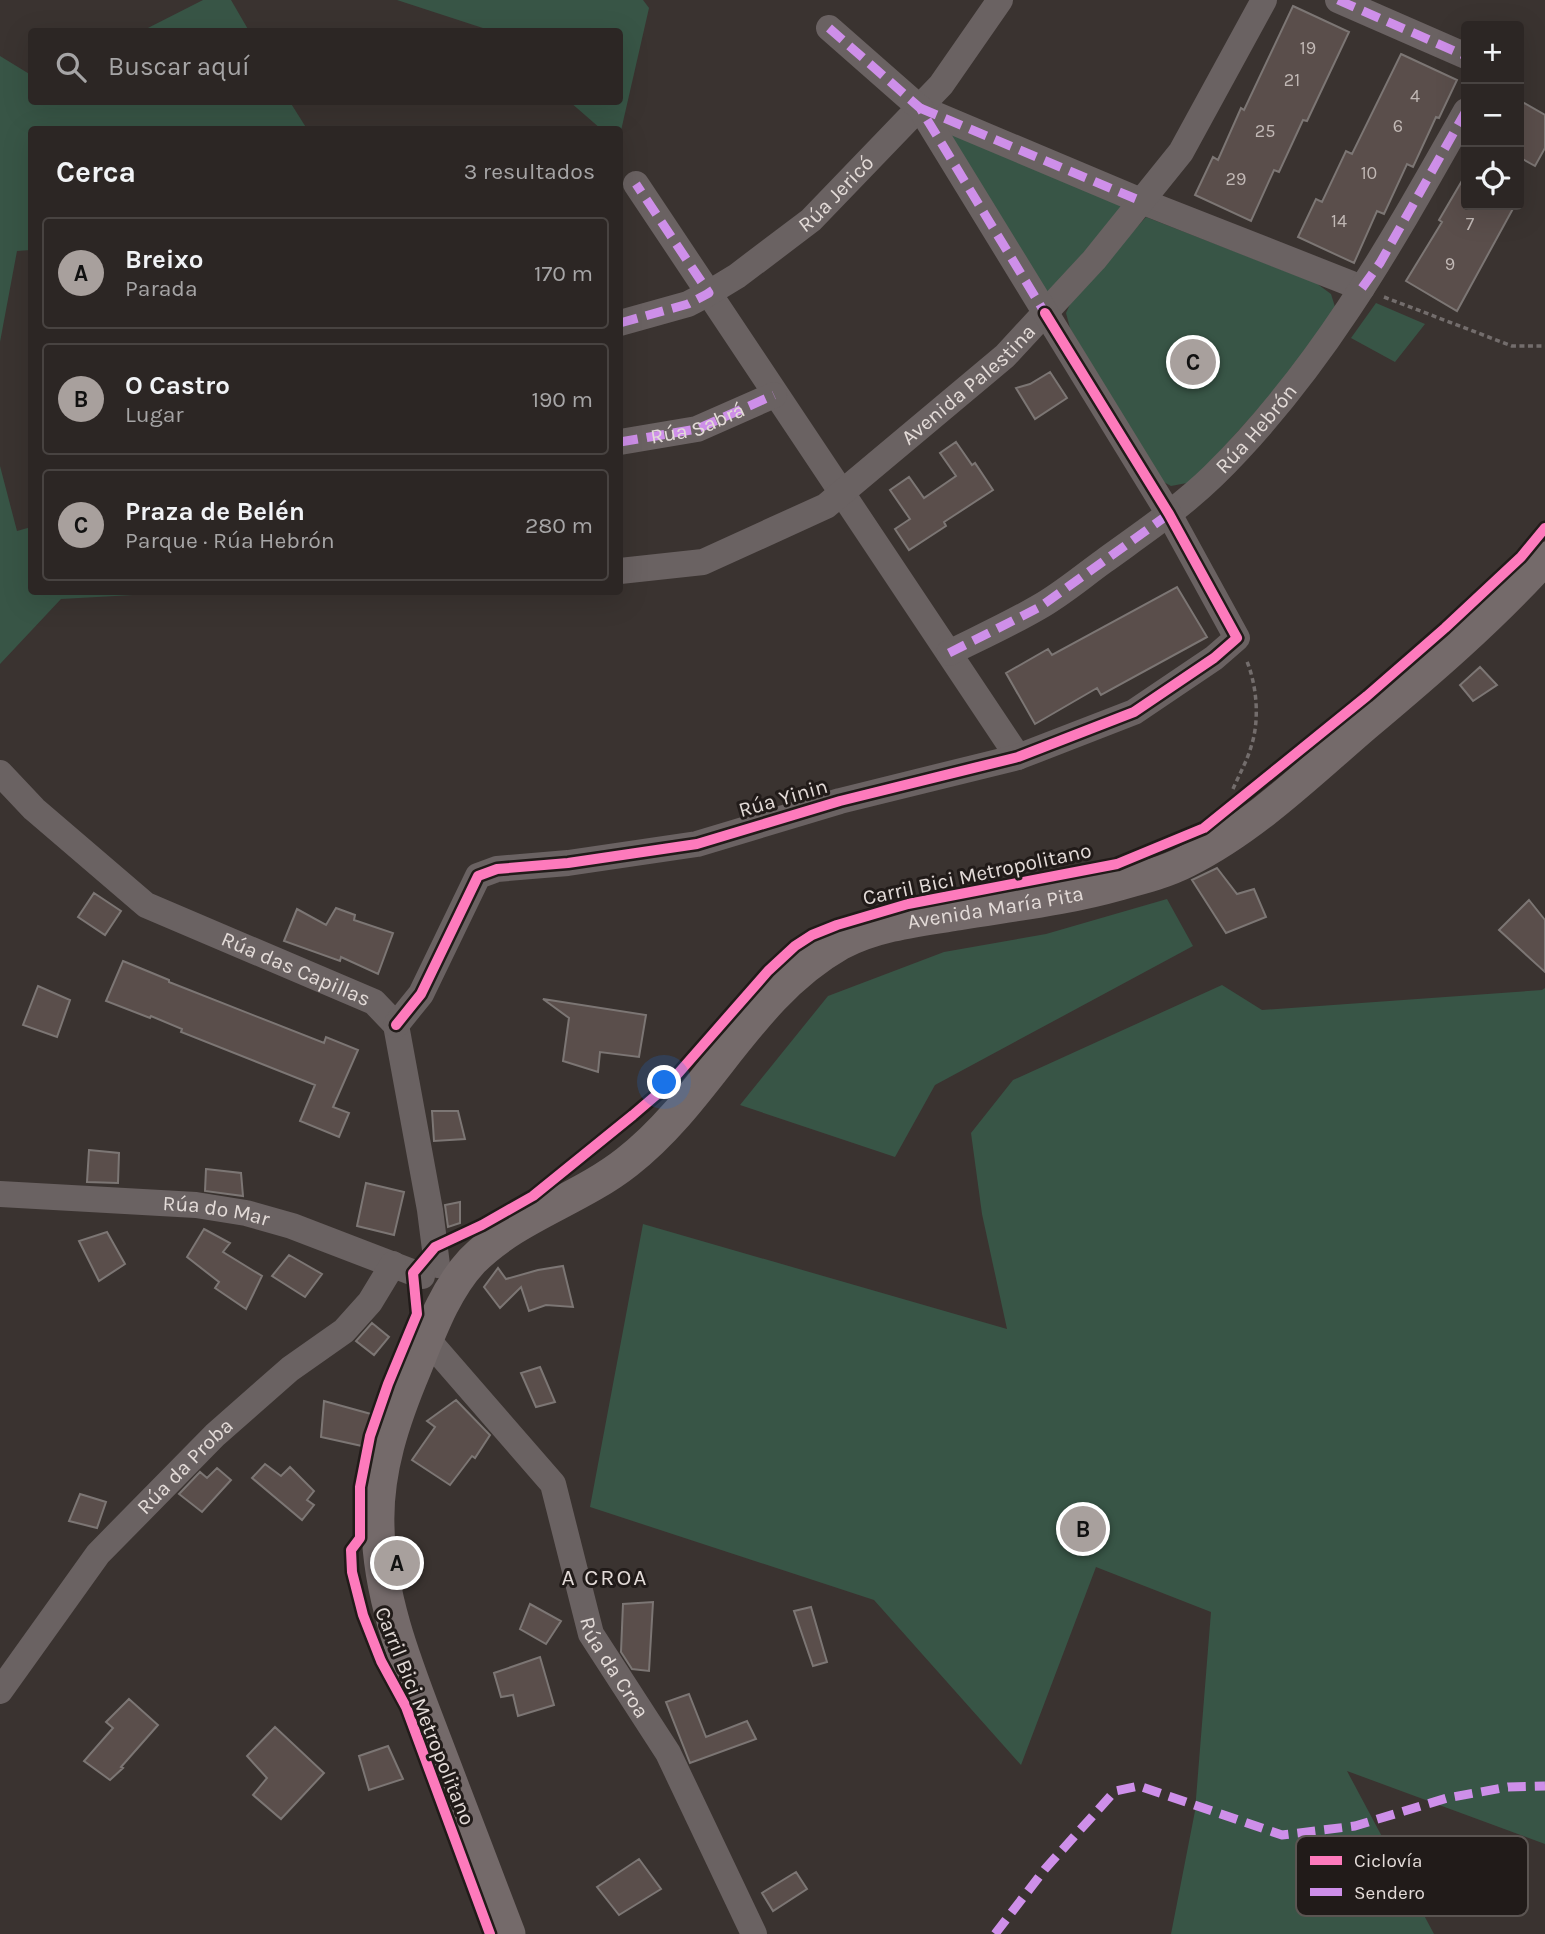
<!DOCTYPE html>
<html lang="es">
<meta charset="utf-8">
<style>
:root{--surface:#2c2624;--page:#383231;--text:#f1f3f6;--muted:#a6a5a6;--line:#484341;--accent:#a8a09d}
body{margin:0;font-family:Karla,sans-serif;background:var(--page);color:var(--text)}
.controls{position:absolute;right:21px;top:21px;display:grid;overflow:hidden;border-radius:7px;box-shadow:0 7px 28px #0002}
.controls button{width:63px;height:63px;display:grid;place-items:center;padding:0;border:0;border-bottom:2px solid var(--line);background:var(--surface);color:var(--text);font:35px sans-serif}
.you{position:absolute;left:665px;top:1083px;width:24px;height:24px;margin:-18px;border:5px solid #fff;border-radius:50%;background:#1a73e8;box-shadow:0 0 0 10px #1a73e833}
.badge{display:grid;place-items:center;width:46px;height:46px;border-radius:50%;background:var(--accent);color:#111;font-size:23px;font-weight:700}
.pin{position:absolute;translate:-50% -50%;border:4px solid #fff;box-shadow:0 2px 7px #0006}
.list{margin:0;padding:0;list-style:none}
h2{display:flex;justify-content:space-between;align-items:center;height:91px;margin:0;padding:0 28px;font-size:30px}
h2 small{font-size:23px;font-weight:400;color:var(--muted)}
.list li{display:grid;grid-template-columns:46px 1fr auto;gap:21px;align-items:center;box-sizing:border-box;height:112px;margin:0 14px 14px;padding:0 14px;border:2px solid var(--line);border-radius:7px}
.list b{display:block;font-size:26px;white-space:nowrap}
.list p{margin:0;font-size:23px;white-space:nowrap;color:var(--muted)}
.list em{font-size:23px;font-style:normal;color:var(--muted)}
.icon{flex:none;width:38px;height:38px;fill:none;stroke:currentColor;stroke-width:2;stroke-linecap:round;stroke-linejoin:round}
.map{position:relative;flex:none;width:1545px;height:1934px;overflow:hidden}
.search{position:absolute;background:var(--surface);box-shadow:0 7px 28px #0002;left:28px;top:28px;width:595px;height:77px;display:flex;align-items:center;gap:18px;box-sizing:border-box;padding:0 24px;border-radius:7px;color:var(--muted);font-size:26px}
.panel{position:absolute;background:var(--surface);box-shadow:0 7px 28px #0002;left:28px;top:126px;width:595px;height:469px;border-radius:7px}
.map>svg:first-child{display:block}
.green{fill:#385546}
.building{fill:#5a4e4b;stroke:#7c7674;stroke-width:2}
.lines{fill:none;stroke-linecap:round;stroke-linejoin:round}
.path{stroke:#736d6c;stroke-width:3.5;stroke-dasharray:5 3.5;stroke-linecap:butt}
.minor{stroke:#6a6262;stroke-width:26}
.major{stroke:#746a6a;stroke-width:33}
.quiet{stroke:#ce8fe9;stroke-width:9;stroke-dasharray:18 9;stroke-linecap:butt}
.cycleway-casing{stroke:#211b19;stroke-width:15}
.cycleway{stroke:#fd7abc;stroke-width:10}
.labels{text-anchor:middle;stroke-width:6;stroke-linejoin:round;paint-order:stroke}
.number-label{font-size:18px;fill:#c1b8b5}
.street-label{font-size:21px;fill:#e3dbd8;stroke:#211b19}
.neighbourhood-label{font-size:23px;letter-spacing:2px;fill:#e3dbd8;stroke:#211b19}
.key{fill:#211b19;stroke:#5b5552;stroke-width:2}
.key-label{font-size:19px;fill:#e3dbd8}
</style>
<div class="map">
<svg width="1545" height="1934" viewBox="0 0 1545 1934">
<rect width="100%" height="100%" fill="#3a3330"/>
<!-- green -->
<path class="green" d="M203,0H231L249,31H142Z
M397,0H643L649,8L620,135V130L601,129L570,102H620V32L492,31Z
M0,56L31,75L32,102H290L307,129L32,130L31,250L17,251L0,342Z
M945,129L1125,204L1048,295Z
M1146,217L1316,283L1331,294L1336,310L1270,396L1192,482L1171,486L1160,480L1070,328L1066,313L1072,300Z
M1376,303L1425,324L1395,362L1351,338Z
M0,466L17,531L31,527L32,592H187L61,599L0,664Z
M1167,899L1193,946L935,1085L895,1157L740,1105L828,996L944,952L1046,934Z
M1222,985L1262,1010L1542,990L1545,988V1844L1347,1771L1434,1934H1171L1195,1811L1211,1612L1096,1567L1021,1765L874,1600L590,1507L643,1224L1007,1329L982,1214L971,1133L1013,1080Z"/>
<!-- building -->
<path class="building" d="M1293,6L1349,32L1307,121L1303,120L1279,172L1274,170L1251,221L1195,195L1213,157L1218,160L1241,108L1244,110Z
M1401,54L1457,80L1439,118L1436,117L1413,167L1407,164L1384,214L1377,211L1354,263L1298,237L1316,199L1322,202L1346,151L1352,154Z
M1519,100L1545,115V148L1535,166L1519,157Z
M1466,174V205H1515L1457,311L1406,281L1442,222L1439,220Z
M1050,372L1067,398L1035,419L1016,388L1030,384Z
M956,442L972,465L975,463L993,490L944,522L946,526L909,550L895,529L910,519L890,490L909,477L924,498L956,476L940,453Z
M1177,587L1207,637L1101,695L1097,688L1035,724L1006,673L1048,649L1052,655Z
M1480,667L1497,685L1473,701L1460,685Z
M1217,868L1237,894L1254,889L1266,917L1226,933L1192,880Z
M94,893L121,911L105,935L78,917Z
M1529,900L1545,920V972L1499,930Z
M336,908L355,915L354,920L393,933L378,974L341,957L340,961L284,941L297,909L326,925Z
M123,961L169,980V982L324,1043L326,1037L358,1050L333,1107L349,1113L339,1137L300,1121L315,1085L181,1032L182,1029L151,1016L150,1018L106,1001Z
M38,986L70,1000L57,1037L23,1025Z
M543,999L646,1015L639,1057L600,1052L598,1072L563,1061L569,1018Z
M432,1111H458L465,1139L434,1141Z
M89,1150L119,1153L118,1183L87,1182Z
M206,1169L241,1173L243,1196L205,1191Z
M366,1183L404,1192L394,1235L357,1226Z
M460,1202V1223L448,1227L445,1205Z
M204,1229L230,1243L223,1252L262,1276L246,1309L215,1288L219,1282L187,1257Z
M107,1232L125,1264L99,1281L79,1241Z
M289,1255L322,1274L305,1297L272,1276Z
M563,1266L573,1307L546,1305L529,1311L521,1287L500,1308L484,1287L498,1268L506,1279L538,1270Z
M372,1323L389,1337L374,1355L356,1341Z
M540,1367L555,1402L536,1407L521,1373Z
M456,1400L490,1435L475,1458L472,1456L450,1485L412,1460L435,1427L427,1421Z
M324,1401L371,1414L362,1446L321,1437Z
M265,1464L281,1476L290,1467L314,1491L307,1500L314,1505L302,1520L252,1478Z
M217,1468L231,1480L202,1512L179,1494L200,1472L207,1478Z
M80,1494L106,1502L97,1528L69,1521Z
M653,1602L649,1671L632,1669L621,1652L623,1604Z
M530,1604L561,1621L546,1644L520,1629Z
M811,1607L827,1662L813,1666L794,1611Z
M540,1657L554,1705L518,1716L513,1695L501,1697L494,1673Z
M689,1694L706,1737L747,1721L756,1739L690,1763L666,1702Z
M129,1699L158,1725L121,1767L123,1768L110,1780L84,1761L113,1728L106,1722Z
M275,1727L324,1773L281,1819L253,1795L267,1778L247,1756Z
M388,1746L403,1779L369,1790L359,1756Z
M639,1859L661,1889L619,1915L597,1887Z
M796,1872L807,1889L773,1911L762,1893Z"/>
<g class="lines">
<!-- path -->
<path class="path" d="M1384,297L1512,346H1545
M1233,789C1239,775 1247,761 1251,747C1260,720 1257,685 1246,659"/>
<!-- minor -->
<g class="minor">
<path d="M1338,0L1466,56"/>
<path d="M920,108L1141,201L1362,288"/>
<path d="M636,184L1018,757"/>
<path id="s1" d="M620,323L688,304L709,293L737,276L811,220L941,85L1000,0"/>
<path d="M620,442L697,429L774,395"/>
<path id="s2" d="M620,571L703,562L826,506L1005,356L1094,260L1181,152L1264,0"/>
<path id="s3" d="M949,653C979,638 1010,624 1039,607C1062,594 1083,576 1104,561C1141,534 1180,508 1213,476C1322,369 1392,242 1466,111"/>
<path id="s4" d="M0,773L34,809L146,905L374,1002L396,1025L430,1210L437,1265"/>
<path d="M396,1025L421,994L478,876L497,869L568,863L697,844L840,801L1018,757L1134,712L1214,658L1237,638L1169,514L920,108L829,28"/>
<path id="s5" d="M0,1194L196,1205L246,1213L292,1226L422,1276"/>
<path id="s6" d="M427,1339L553,1484L591,1634L668,1753L754,1934"/>
<path id="s7" d="M0,1691L98,1554L215,1435L290,1369L344,1331L370,1302L393,1264"/>
</g>
<!-- major -->
<path class="major" id="s8" d="M509,1934C485,1870 460,1807 436,1743C410,1674 379,1601 378,1527C376,1471 394,1419 415,1369C430,1332 445,1290 472,1261C515,1217 579,1200 627,1162C708,1099 748,996 840,944C875,925 919,920 958,914C1012,905 1066,899 1119,884C1142,878 1166,872 1187,861C1253,828 1309,773 1365,725C1428,672 1490,619 1545,558"/>
<!-- quiet -->
<g class="quiet">
<path d="M1338,0L1466,56"/>
<path d="M829,28L920,108L1045,313"/>
<path d="M920,108L1141,201"/>
<path d="M1362,288L1380,263L1466,111"/>
<path d="M620,323L688,304L709,293L636,184"/>
<path id="s9" d="M620,442L697,429L774,395"/>
<path d="M949,653L1040,607L1169,514"/>
<path d="M995,1934L1045,1869L1115,1791L1139,1786L1282,1835L1355,1826L1447,1798L1508,1787L1545,1786"/>
</g>
<!-- cycleway casing -->
<g class="cycleway-casing">
<path id="cycleway" d="M396,1025L421,994L478,876L497,869L568,863L697,844L840,801L1018,757L1134,712L1214,658L1237,638L1169,514L1045,313
M490,1934L406,1707L381,1661L363,1615L352,1572L351,1550L360,1538V1487L370,1436L388,1384L417,1314L413,1273L435,1247L482,1225L533,1196L633,1115L668,1085L768,971L795,946L812,935L837,925L908,904L1117,864L1204,828L1367,696L1445,628L1521,557L1545,528"/>
</g>
<!-- cycleway -->
<use href="#cycleway" class="cycleway"/>
</g>
<g class="labels">
<!-- number labels -->
<g class="number-label">
<text x="1308" y="54">19</text>
<text x="1292" y="86">21</text>
<text x="1415" y="102">4</text>
<text x="1398" y="132">6</text>
<text x="1265" y="137">25</text>
<text x="1369" y="179">10</text>
<text x="1236" y="185">29</text>
<text x="1339" y="227">14</text>
<text x="1470" y="230">7</text>
<text x="1450" y="270">9</text>
</g>
<!-- street labels -->
<g class="street-label">
<text dy="7" stroke="none"><textPath href="#s1" startOffset="256">Rúa Jericó</textPath></text>
<text dy="7" stroke="none"><textPath href="#s2" startOffset="406">Avenida Palestina</textPath></text>
<text dy="7" stroke="none"><textPath href="#s9" startOffset="80">Rúa Sabrá</textPath></text>
<text dy="7" stroke="none"><textPath href="#s3" startOffset="383">Rúa Hebrón</textPath></text>
<text transform="translate(783 798) rotate(-16)" y="7">Rúa Yinin</text>
<text transform="translate(977 874) rotate(-12)" y="7">Carril Bici Metropolitano</text>
<text dy="7" stroke="none"><textPath href="#s8" startOffset="1367">Avenida María Pita</textPath></text>
<text dy="7" stroke="none"><textPath href="#s4" startOffset="360">Rúa das Capillas</textPath></text>
<text dy="7" stroke="none"><textPath href="#s5" startOffset="217">Rúa do Mar</textPath></text>
<text dy="7" stroke="none"><textPath href="#s7" startOffset="292">Rúa da Proba</textPath></text>
<text dy="7" stroke="none"><textPath href="#s6" startOffset="387">Rúa da Croa</textPath></text>
<text transform="translate(425 1716) rotate(68)" y="7">Carril Bici Metropolitano</text>
</g>
<!-- neighbourhood labels -->
<g class="neighbourhood-label">
<text x="605" y="1585">A CROA</text>
</g>
</g>
<!-- legend -->
<rect x="1296" y="1836" width="232" height="80" rx="10" class="key"/>
<rect x="1310" y="1856" width="32" height="9" fill="#fd7abc"/>
<rect x="1310" y="1888" width="32" height="8" fill="#ce8fe9"/>
<g class="key-label">
<text x="1354" y="1867">Ciclovía</text>
<text x="1354" y="1899">Sendero</text>
</g>
</svg>
<div class="controls">
<button>+</button>
<button>−</button>
<button><svg class="icon" aria-label="locate" viewBox="0 0 24 24"><circle cx="12" cy="12" r="6"/><path d="M12 2v4M12 18v4M2 12h4M18 12h4"/></svg></button>
</div>
<div class="you"></div>
<div class="pin badge" style="left:397px;top:1563px">A</div>
<div class="pin badge" style="left:1083px;top:1529px">B</div>
<div class="pin badge" style="left:1193px;top:362px">C</div>
<div class="search"><svg class="icon" aria-label="search" viewBox="0 0 24 24"><circle cx="10" cy="10" r="6"/><path d="M15 15l6 6"/></svg>Buscar aquí</div>
<section class="panel">
<h2>Cerca<small>3 resultados</small></h2>
<ul class="list">
<li><span class="badge">A</span><div><b>Breixo</b><p>Parada</p></div><em>170 m</em></li>
<li><span class="badge">B</span><div><b>O Castro</b><p>Lugar</p></div><em>190 m</em></li>
<li><span class="badge">C</span><div><b>Praza de Belén</b><p>Parque · Rúa Hebrón</p></div><em>280 m</em></li>
</ul>
</section>
</div>
